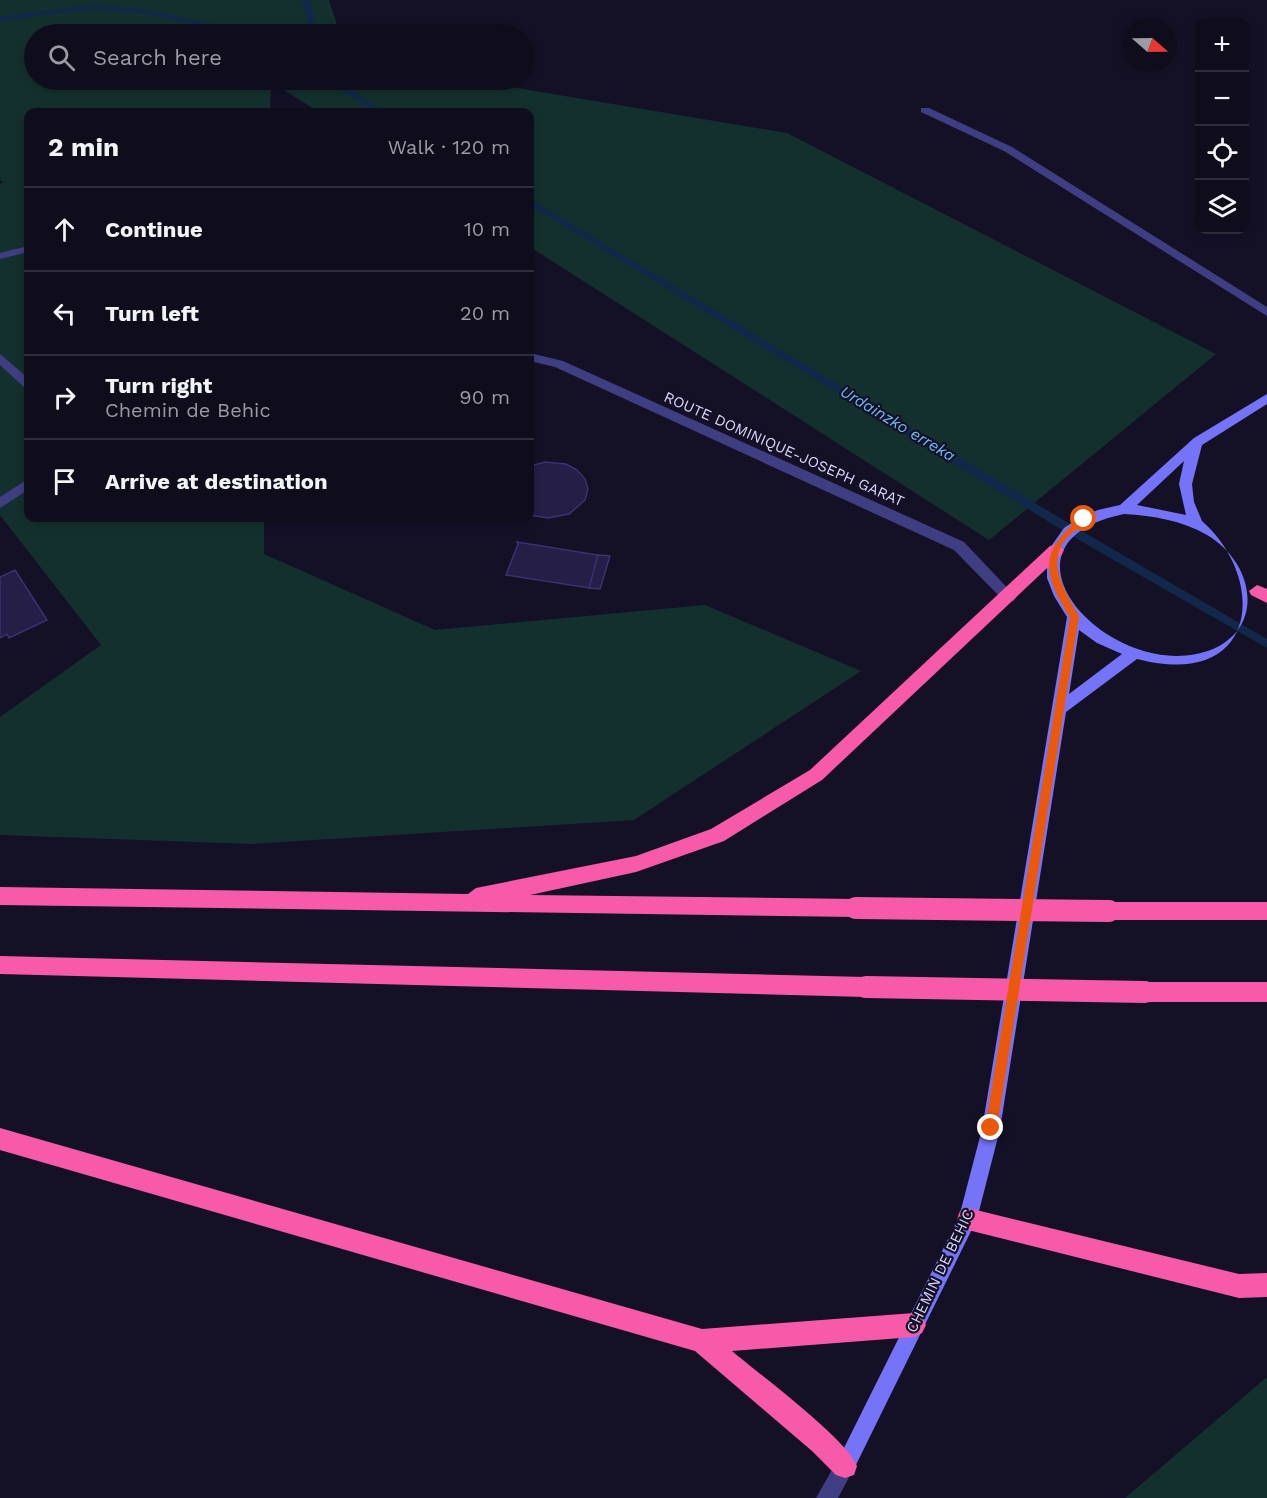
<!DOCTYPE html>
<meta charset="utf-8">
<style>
:root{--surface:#0f0d1c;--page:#181625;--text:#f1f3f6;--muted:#9b9ca3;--line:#2f2d3b}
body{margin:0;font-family:"Work Sans",sans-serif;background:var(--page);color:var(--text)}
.controls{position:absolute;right:18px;top:18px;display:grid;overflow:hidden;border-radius:12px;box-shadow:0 3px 9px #0003}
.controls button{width:54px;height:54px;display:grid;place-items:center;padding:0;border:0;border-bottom:2px solid var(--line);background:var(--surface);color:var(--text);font:30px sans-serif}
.compass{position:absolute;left:1123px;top:18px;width:54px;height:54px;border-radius:50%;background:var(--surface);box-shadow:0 3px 9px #0003;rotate:110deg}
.stop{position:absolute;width:18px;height:18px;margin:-14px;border:4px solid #ea580c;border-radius:50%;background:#fff}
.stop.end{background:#ea580c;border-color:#fff;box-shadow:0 2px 6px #0008}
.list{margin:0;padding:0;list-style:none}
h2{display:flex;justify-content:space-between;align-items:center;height:78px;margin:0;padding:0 24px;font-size:26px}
h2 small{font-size:20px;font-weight:400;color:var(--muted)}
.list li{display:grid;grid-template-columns:39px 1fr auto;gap:18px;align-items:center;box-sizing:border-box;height:84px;padding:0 24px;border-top:2px solid var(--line)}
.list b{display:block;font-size:22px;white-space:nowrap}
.list p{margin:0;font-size:20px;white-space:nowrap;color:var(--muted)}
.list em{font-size:20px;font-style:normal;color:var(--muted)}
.icon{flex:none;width:33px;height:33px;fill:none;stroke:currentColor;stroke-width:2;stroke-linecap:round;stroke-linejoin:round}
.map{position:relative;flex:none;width:1267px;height:1498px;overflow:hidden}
.search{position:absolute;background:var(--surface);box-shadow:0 3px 9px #0003;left:24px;top:24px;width:510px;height:66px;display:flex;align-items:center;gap:15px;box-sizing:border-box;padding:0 21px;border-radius:33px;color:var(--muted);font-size:22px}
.panel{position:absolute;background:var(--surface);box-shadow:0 3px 9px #0003;left:24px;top:108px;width:510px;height:414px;border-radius:12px}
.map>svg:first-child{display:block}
.green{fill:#14302e}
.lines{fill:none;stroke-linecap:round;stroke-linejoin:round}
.stream{fill:#11284a;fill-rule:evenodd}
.building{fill:#251e46;stroke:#3c3171;stroke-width:1.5}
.lane{fill:#3f3e83;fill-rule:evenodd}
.street{fill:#3f3e83;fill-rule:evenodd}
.secondary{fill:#7574f8;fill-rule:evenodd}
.highway{fill:#f65aa8;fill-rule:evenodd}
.highway-bridge{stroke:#f65aa8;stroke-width:22}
.route{fill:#ea580c}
.labels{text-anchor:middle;stroke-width:4.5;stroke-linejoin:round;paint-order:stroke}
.street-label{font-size:15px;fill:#dcd8fd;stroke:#141126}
.water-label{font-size:16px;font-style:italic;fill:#6cbaf7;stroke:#141126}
</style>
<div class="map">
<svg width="1267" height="1498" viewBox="0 0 1267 1498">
<rect width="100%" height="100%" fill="#141126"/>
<!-- green -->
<path class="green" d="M0,0H329L340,34H34V80H469L787,133L1216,354L989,540L530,247V112H319L271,82L270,112H28V518H264V554L435,630L705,605L861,671L634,820L252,844L0,835V717L101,645L0,515V184L3,182L0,180Z
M1267,1377V1498H1125Z"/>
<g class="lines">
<!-- stream -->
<path class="stream" d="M302,0H310L318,34H311Z
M91,5L142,9L257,34H245L142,13L91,9L0,21V17Z
M324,80H333L386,112H377Z
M530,199L1080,530L1267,639V648L1072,536L530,205Z"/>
</g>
<!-- building -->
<path class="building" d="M545,462L566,464L577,470L585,479L588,489L585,500L569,514L548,518L530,515V466Z
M517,542L598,555L589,588L506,575L518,544Z
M598,555L610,556L600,589L589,588Z
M15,570L47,620L9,638L7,634L0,638V577Z"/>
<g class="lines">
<!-- lane -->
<path class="lane" d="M921,108H929L1012,147L1267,307V316L1004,151L921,112Z"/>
<!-- street -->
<path class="street" d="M28,246V252L0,259V253Z
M530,353L563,361L964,542L1016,597L1014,601H1004L954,550L555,367L530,361Z
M0,354L28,378V388L24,387L0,365Z
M28,479V490L0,508V497Z
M845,1456L852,1459L855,1466L838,1498H816L838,1459Z"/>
<!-- secondary -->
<path class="secondary" d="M1267,394V404L1202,445L1192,484L1194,502L1202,521C1267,578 1260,691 1137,659L1066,712L1000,1129L977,1219L852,1473L845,1476L838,1473L835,1466L959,1217L982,1129L1067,617L1054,596L1047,578V561L1052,545L1064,528L1079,518L1098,510L1120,505L1194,438ZM1184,461L1179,484L1186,515L1137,505ZM1124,514C1154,516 1181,520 1207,535C1252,561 1267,625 1213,649C1116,689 977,544 1124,514ZM1079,630L1097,643L1122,654L1069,694Z"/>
<!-- highway -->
<path class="highway" d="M1056,544L1064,550L1062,554L822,780L724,841L636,872L530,895L856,899L863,902L866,908L863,914L856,917L0,905V887L468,894L476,888L636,856L711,829L810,770L1050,546Z
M1257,585L1267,589V603L1251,595L1249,591Z
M1109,902H1267V920H1109L1102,917L1099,911L1102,905Z
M0,956L866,977L873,980L876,987L873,994L866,997L0,974Z
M1145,982H1267V1002H1145L1138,999L1135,992L1138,985Z
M0,1128L702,1329L914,1313L922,1317L926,1325L922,1333L914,1337L732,1351C759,1374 846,1438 857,1466L854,1475L845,1478L836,1475L812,1451L695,1351L0,1150Z
M968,1208L1239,1274L1267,1273V1297L1239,1298L968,1230L960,1227L957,1219L960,1211Z"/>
<!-- highway-bridge -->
<path class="highway-bridge" d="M856,908L1109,911
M866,987L1145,992"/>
</g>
<!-- route -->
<path class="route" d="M1081,517L1088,519C1082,527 1073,531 1067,538C1045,562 1066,594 1079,616L997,1128L991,1134L985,1128L1070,617C1042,573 1039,552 1081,517Z"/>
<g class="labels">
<!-- street labels -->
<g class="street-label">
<text transform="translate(784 449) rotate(24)" y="5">ROUTE DOMINIQUE-JOSEPH GARAT</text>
<text transform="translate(940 1271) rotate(-64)" y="5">CHEMIN DE BEHIC</text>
</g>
<!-- water labels -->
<g class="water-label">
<text transform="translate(898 423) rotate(31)" y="6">Urdainzko erreka</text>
</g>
</g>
</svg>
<div class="controls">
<button>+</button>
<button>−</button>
<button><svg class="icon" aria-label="locate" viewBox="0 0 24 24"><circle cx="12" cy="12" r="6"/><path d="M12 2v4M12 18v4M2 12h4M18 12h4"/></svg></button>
<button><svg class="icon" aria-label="layers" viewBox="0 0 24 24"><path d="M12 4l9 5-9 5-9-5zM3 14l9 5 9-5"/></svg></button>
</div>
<svg class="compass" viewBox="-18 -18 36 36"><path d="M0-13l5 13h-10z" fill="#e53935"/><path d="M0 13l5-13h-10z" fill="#9b9ca3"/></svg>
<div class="stop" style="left:1084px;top:519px"></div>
<div class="stop end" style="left:991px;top:1128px"></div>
<div class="search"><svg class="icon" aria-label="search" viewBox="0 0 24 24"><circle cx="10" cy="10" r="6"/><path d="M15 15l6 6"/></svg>Search here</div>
<section class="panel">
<h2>2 min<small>Walk · 120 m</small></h2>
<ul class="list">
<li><svg class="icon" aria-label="ahead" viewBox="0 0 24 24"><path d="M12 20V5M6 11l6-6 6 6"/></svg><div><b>Continue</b></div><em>10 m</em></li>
<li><svg class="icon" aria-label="left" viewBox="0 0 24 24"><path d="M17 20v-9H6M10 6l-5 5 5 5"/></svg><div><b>Turn left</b></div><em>20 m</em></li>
<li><svg class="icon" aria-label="right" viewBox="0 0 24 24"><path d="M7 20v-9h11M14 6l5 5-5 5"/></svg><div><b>Turn right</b><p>Chemin de Behic</p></div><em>90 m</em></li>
<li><svg class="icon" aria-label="arrive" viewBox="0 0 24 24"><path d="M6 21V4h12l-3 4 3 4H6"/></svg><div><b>Arrive at destination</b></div></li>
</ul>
</section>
</div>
